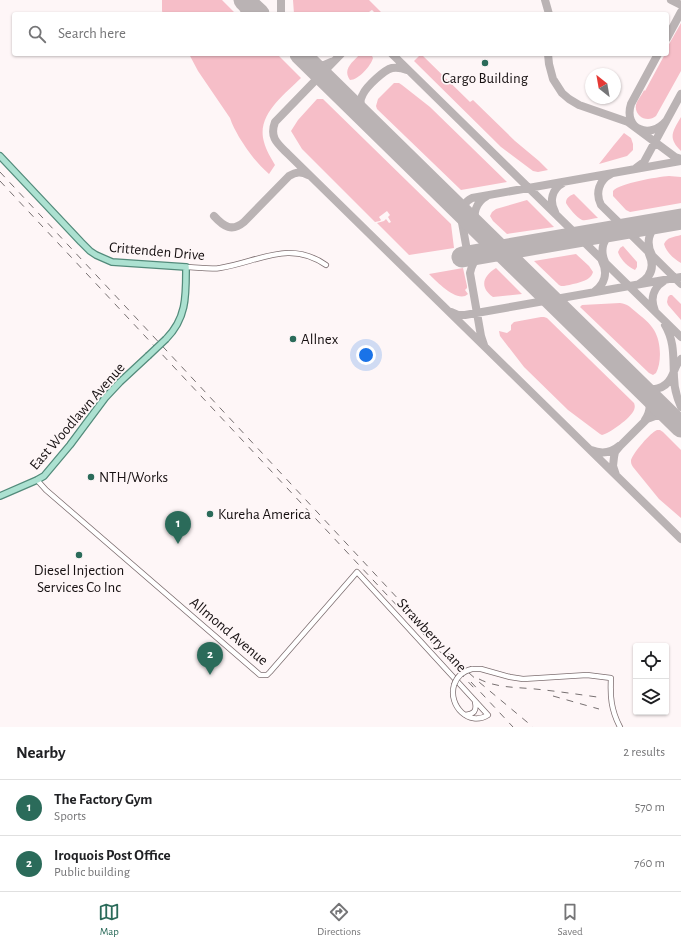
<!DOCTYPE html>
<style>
:root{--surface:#fff;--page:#f6f6f6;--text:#202124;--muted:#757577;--line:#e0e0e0;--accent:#2b6b5a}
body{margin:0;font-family:"Alegreya Sans",sans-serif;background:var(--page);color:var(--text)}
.controls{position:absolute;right:12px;bottom:12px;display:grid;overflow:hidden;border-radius:4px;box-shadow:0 1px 3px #0004}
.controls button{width:36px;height:36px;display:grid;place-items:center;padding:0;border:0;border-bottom:1px solid var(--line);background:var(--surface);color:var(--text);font:20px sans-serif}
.compass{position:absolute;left:585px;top:68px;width:36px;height:36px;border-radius:50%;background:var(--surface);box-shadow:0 1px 3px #0004;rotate:329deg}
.you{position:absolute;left:366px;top:355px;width:14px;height:14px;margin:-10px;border:3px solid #fff;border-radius:50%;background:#1a73e8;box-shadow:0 0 0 6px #1a73e833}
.badge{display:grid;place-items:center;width:26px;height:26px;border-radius:50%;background:var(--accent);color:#fff;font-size:13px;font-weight:700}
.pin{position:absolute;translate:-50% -33px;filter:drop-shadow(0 1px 2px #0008)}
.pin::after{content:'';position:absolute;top:21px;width:14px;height:12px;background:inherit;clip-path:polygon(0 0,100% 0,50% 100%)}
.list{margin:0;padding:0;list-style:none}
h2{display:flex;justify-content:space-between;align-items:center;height:52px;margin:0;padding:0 16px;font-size:17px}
h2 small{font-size:13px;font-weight:400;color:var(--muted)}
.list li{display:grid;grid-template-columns:26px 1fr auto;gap:12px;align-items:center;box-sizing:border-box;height:56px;padding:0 16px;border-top:1px solid var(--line)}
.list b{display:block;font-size:15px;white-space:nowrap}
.list p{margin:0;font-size:13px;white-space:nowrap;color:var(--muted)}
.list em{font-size:13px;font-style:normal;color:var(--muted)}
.icon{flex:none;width:22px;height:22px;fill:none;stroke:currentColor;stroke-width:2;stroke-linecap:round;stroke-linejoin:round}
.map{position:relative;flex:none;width:681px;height:727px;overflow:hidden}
.search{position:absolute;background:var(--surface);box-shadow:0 1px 3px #0004;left:12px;right:12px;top:12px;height:44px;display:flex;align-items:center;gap:10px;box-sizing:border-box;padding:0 14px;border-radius:4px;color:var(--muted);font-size:15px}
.sheet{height:164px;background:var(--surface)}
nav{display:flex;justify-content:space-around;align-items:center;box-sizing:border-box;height:56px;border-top:1px solid var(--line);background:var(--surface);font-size:11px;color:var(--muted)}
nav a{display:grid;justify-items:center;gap:2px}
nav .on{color:var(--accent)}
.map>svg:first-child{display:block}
.green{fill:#f6bec8}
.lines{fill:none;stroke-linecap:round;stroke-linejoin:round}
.taxiway{stroke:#bab3b4;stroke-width:8}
.runway{stroke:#bab3b4;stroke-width:21}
.minor-casing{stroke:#7d6e70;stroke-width:6}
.major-casing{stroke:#538b7b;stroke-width:8}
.minor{stroke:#fff;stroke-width:4.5}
.major{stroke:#ace1d1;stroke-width:5.5}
.rail{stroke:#777071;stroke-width:1;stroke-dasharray:7 7;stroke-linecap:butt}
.minor-bridge-casing{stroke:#7d6e70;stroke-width:6;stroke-linecap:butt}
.major-bridge-casing{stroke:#538b7b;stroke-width:8;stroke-linecap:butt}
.minor-bridge{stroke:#fff;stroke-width:4.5}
.major-bridge{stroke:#ace1d1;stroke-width:5.5}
.poi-dot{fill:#2b6b5a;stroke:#fef6f7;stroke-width:1.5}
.labels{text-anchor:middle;stroke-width:3.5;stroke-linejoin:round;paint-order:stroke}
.poi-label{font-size:15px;fill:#171112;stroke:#fef6f7;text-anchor:start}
.street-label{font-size:15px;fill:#171112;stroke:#fef6f7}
</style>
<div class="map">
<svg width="681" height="727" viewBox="0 0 681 727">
<rect width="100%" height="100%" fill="#fef6f7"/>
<!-- green -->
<path class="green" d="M162,0H222L236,14H163L162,11Z
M293,0H369L383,14H376L372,10L366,14H294Z
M681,23V71L656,116C648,123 634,117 636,105C637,100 642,95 644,90L645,91L665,54H667V51L669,47L668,46Z
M189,54H277L301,78C284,95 256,115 264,142C266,150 271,158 275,165L269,174C256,162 249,153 239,137C236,131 232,125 230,118L198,71Z
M360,54H371L373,58C371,66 358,80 350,80C342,69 353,62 360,54Z
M417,54H421L470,102L473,100L515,141L539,161L548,170L538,172L533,171L501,147L414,61L419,56Z
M394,83H399L402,85L430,107L507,182L461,190L377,109L376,106L378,99Z
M317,99H323L325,101L451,224L454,248L409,255L377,223L384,221L386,219L389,223L391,222L388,217L390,215L387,211L379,217L381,220L380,221L375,222L302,149L291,131L298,120Z
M681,117V151C667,138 673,131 681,117Z
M624,133L631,138L633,144V150L627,156L599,164L614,145Z
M669,176L681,177V203L630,212L626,210L613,196V191C620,183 657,177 669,176Z
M574,194L598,218C594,218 587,221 582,220C577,218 568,207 566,203C566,198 569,196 574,194Z
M527,200L554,227L507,234L493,221L490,216L492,212L496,209Z
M681,235V263C674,259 666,252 664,244C667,237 674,237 681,235Z
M623,246L637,262V267L635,270C628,267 620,259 618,252L620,248Z
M576,254L589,266L593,272C592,275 591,276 589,278C585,282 569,285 564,286H561L559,285L534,261Z
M463,268L467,286V288L465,290L468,294C458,304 436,281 429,274Z
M496,268L522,294L493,297C479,287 483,276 496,268Z
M670,295H672L681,304V320L668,305L667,302L668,297Z
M620,303C628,304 630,307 636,312C642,317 650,323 654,330C661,341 662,362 656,373L653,375L649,373L580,307L582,305Z
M541,317H544L547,318L634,403C635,406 635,407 634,410C631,418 610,433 602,435L600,434L568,410L524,367L500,336L499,331L507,333L511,330V325L514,322Z
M657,430H660L663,432L681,450V518L659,499L633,467C631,464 631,463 631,460C634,452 650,433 657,430Z"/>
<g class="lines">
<!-- taxiway -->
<path class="taxiway" d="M239,0L244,10L251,14
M281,0V14
M545,0L549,14
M671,0L681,5
M667,38L681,12
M341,54L275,122C269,138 278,144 288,154L681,539
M392,54L681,337
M548,54L549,64L553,79L562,93L569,99L579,105L628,122L675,157L681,159
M658,54L631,104C623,129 650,140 666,121
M307,61C315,66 322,67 331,62
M387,140C379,132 363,120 361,109C360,104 360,99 363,94C367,86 384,70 392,68C398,67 402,68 407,70
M636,168L644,162L681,94
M611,174C599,180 595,193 601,205L681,284
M487,196C476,202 471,215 478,226C482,233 490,239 495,245
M555,212C549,201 552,189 563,183
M214,216C224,227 232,232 244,222L289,176C296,172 301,171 308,175
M575,233L583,235L613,230
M652,255C646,244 648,230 659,225C666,222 674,221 681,220
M468,256L461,217C461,208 464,202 472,198L681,161
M605,262C600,251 602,237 615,232C623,229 637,228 646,226
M639,284C651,277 655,267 649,254
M594,292C605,284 608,273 602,261
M655,311C650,299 653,288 664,281
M451,312L458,315H465L681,277
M665,325C675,342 673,358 674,377C674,387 677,398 681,407
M484,345L481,336L470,273C472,265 474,260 481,255L514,249
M617,363L641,386C652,392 665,389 671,378C675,371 675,365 681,359
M638,386C649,397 654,406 645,420
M591,450C601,454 611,453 619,446
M616,475L613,466L614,457L615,452L620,446L647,419L655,416H665L672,420L681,429"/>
<!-- runway -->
<path class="runway" d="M244,0L259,14
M300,54L681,427
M462,257L681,219"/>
<!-- minor casing -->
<g class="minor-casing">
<path id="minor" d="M186,267C196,267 211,270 220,268C259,262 289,239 326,265
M37,480L46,490L260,675H267L270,672L357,572L488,715C469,727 448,706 454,685
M472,669H481L510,677L523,679L587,675L611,678C610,696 611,710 620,727
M465,715C474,714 477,711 475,702"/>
</g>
<!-- major casing -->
<g class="major-casing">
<path id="major" d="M0,156L81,242L90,251L96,255L112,262L186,267C186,295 187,318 166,339
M0,496L37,480L44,476L70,445L105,398L120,382L148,356"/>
</g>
<!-- minor -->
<use href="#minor" class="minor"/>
<!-- major -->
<use href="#major" class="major"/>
<!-- rail -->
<path class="rail" d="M0,172L457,662L479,682L533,727
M0,181L474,688
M479,679C497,688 515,687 535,689C555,691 576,694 597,697
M471,682L513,727
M553,696L599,709"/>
<!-- minor-bridge casing -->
<g class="minor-bridge-casing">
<path id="minor-bridge" d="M454,685C457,676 463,671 472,669"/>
</g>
<!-- major-bridge casing -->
<g class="major-bridge-casing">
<path id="major-bridge" d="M148,356L166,339"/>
</g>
<!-- minor-bridge -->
<use href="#minor-bridge" class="minor-bridge"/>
<!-- major-bridge -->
<use href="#major-bridge" class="major-bridge"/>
</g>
<!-- markers -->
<g class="poi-dot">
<circle cx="485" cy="63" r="4"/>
<circle cx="293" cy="339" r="4"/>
<circle cx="91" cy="477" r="4"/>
<circle cx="210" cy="514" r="4"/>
<circle cx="79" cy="555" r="4"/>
</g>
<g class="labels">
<!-- poi labels -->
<g class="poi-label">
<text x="485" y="83" text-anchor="middle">Cargo Building</text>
<text x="301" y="344">Allnex</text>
<text x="99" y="482">NTH/Works</text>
<text x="218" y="519">Kureha America</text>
<text x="79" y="575" text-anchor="middle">Diesel Injection<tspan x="79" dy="17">Services Co Inc</tspan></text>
</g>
<!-- street labels -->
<g class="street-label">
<text transform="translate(157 251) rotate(5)" y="5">Crittenden Drive</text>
<text transform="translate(77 416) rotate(-49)" y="5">East Woodlawn Avenue</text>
<text transform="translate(229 631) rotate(40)" y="5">Allmond Avenue</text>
<text transform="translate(432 635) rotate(47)" y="5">Strawberry Lane</text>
</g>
</g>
</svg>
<div class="controls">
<button><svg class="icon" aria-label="locate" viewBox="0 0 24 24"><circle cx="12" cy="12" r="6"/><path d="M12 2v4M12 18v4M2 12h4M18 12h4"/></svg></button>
<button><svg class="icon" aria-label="layers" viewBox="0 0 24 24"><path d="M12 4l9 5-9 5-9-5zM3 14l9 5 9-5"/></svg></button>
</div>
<svg class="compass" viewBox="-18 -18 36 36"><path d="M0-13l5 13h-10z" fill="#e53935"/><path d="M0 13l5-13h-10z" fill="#757577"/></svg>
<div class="you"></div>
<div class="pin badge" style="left:178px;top:544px">1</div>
<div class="pin badge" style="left:210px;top:675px">2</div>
<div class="search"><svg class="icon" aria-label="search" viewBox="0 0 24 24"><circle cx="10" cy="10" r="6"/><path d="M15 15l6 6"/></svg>Search here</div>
</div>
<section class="sheet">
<h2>Nearby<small>2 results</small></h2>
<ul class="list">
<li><span class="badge">1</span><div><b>The Factory Gym</b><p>Sports</p></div><em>570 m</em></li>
<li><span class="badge">2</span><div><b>Iroquois Post Office</b><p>Public building</p></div><em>760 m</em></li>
</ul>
</section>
<nav>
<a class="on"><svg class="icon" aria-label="map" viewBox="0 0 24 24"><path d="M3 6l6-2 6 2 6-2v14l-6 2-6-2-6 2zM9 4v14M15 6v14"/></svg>Map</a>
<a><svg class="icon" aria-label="directions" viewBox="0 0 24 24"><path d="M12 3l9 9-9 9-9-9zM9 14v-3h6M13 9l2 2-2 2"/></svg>Directions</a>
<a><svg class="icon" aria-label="saved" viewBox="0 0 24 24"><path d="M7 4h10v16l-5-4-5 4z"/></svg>Saved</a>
</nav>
